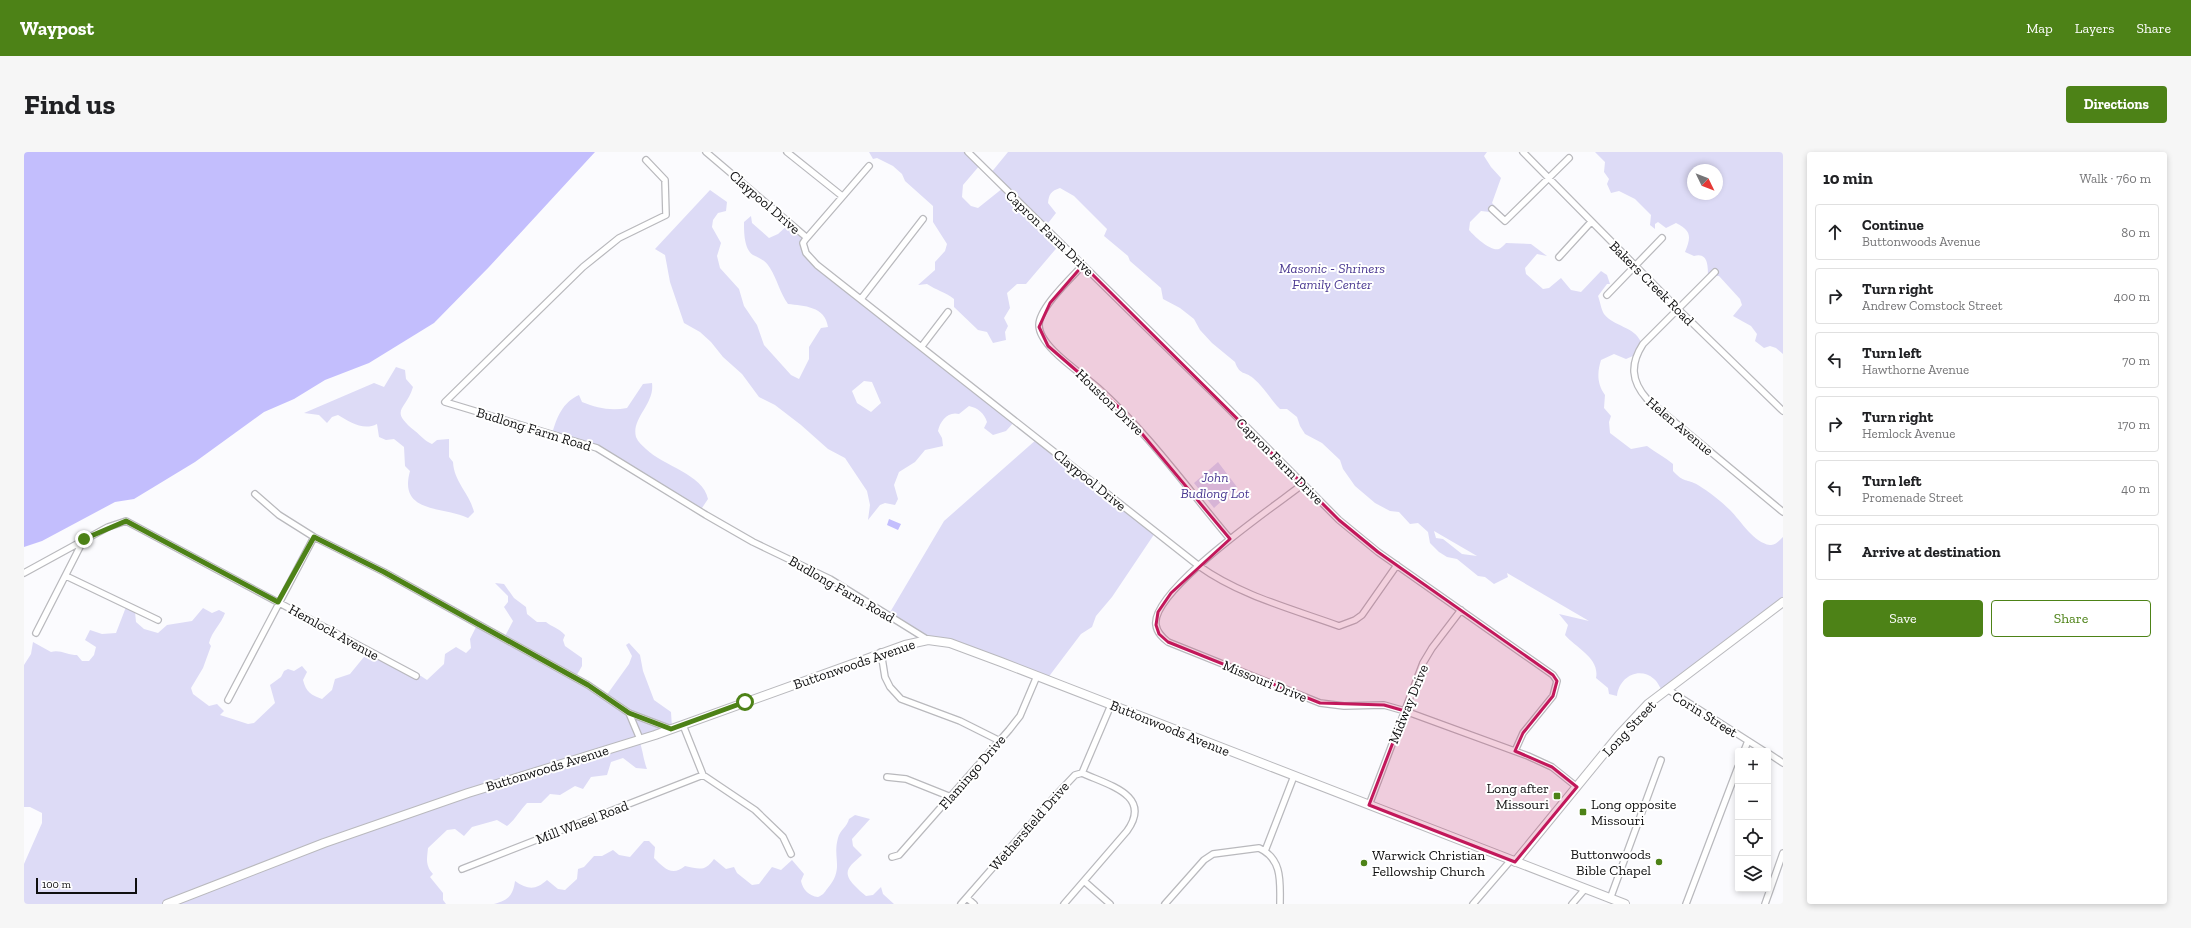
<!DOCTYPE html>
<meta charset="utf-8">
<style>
:root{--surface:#fff;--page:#f6f6f6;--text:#202124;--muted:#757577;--line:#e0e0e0;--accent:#4d8217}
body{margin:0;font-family:"Zilla Slab",serif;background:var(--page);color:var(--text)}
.controls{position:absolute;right:12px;bottom:12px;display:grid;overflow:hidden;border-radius:4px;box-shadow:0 2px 6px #0003}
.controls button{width:36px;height:36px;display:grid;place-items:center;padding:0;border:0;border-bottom:1px solid var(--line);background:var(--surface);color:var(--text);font:20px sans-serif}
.compass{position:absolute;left:1663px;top:12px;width:36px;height:36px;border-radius:50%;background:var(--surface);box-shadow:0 2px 6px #0003;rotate:133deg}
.scale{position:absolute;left:12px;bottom:10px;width:101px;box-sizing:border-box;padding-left:4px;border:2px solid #0f0f10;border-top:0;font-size:11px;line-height:14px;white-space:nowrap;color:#0f0f10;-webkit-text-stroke:3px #fff;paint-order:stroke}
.stop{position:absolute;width:12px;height:12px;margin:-9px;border:3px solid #4d8217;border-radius:50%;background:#fff}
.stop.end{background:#4d8217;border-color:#fff;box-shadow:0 1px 4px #0008}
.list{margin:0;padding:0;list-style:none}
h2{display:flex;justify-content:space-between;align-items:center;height:52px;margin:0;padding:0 16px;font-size:17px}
h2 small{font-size:13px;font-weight:400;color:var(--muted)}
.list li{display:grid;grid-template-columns:26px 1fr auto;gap:12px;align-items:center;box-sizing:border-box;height:56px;margin:0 8px 8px;padding:0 8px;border:1px solid var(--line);border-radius:4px}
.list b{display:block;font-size:15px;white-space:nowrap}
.list p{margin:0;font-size:13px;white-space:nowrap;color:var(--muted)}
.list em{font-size:13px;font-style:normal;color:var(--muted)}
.actions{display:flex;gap:8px;padding:12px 16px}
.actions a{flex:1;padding:9px 0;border:1px solid var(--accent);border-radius:4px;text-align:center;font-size:14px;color:var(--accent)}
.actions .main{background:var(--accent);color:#fff}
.icon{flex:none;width:22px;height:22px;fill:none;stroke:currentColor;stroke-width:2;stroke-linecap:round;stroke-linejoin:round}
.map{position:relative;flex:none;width:1759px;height:752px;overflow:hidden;border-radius:4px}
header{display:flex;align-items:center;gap:24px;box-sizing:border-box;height:56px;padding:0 20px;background:var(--accent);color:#fff}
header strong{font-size:19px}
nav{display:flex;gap:22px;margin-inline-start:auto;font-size:14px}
.intro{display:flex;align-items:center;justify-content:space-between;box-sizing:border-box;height:96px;padding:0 24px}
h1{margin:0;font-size:28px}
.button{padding:10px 18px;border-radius:4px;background:var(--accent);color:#fff;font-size:14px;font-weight:700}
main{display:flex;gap:24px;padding:0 24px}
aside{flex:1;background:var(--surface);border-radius:4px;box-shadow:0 2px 6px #0003}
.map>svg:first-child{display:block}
.green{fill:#dddbf6;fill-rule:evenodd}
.water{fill:#c3befd}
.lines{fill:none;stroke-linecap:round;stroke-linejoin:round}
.street-casing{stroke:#b9b9bd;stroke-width:8}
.secondary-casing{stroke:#b9b9bd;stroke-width:10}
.street{stroke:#fff;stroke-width:5.5}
.secondary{stroke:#fff;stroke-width:8}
.route{stroke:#4d8217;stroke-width:5}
.marked{fill:#c2185b;fill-opacity:0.2;stroke:#c2185b;stroke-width:3;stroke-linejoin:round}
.poi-dot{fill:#4d8217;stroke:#fff;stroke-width:1.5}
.labels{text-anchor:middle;stroke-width:4;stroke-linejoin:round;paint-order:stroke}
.street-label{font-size:14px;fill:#0f0f10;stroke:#fff}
.park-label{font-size:14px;font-style:italic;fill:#4c3a92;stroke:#fff}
.poi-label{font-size:14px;fill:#0f0f10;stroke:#fff;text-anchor:end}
</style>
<header>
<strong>Waypost</strong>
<nav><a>Map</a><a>Layers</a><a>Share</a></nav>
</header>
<div class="intro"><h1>Find us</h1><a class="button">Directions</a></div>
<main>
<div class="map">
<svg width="1759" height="752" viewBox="0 0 1759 752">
<rect width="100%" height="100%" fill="#fbfbfe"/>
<!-- green -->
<path class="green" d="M845,0H943L956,13L939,33L938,45L947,54L954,56L979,36L966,22L984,0H1463L1460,4L1467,15L1477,26L1468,51L1482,65L1478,70L1466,60L1457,59L1446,70L1445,78C1450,84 1467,100 1475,97C1477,96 1480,93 1482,91L1507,92L1523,104L1513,102L1501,116L1502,122L1519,137L1525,136L1537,126L1547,138L1557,140L1577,119L1583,123L1586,132H1583L1574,144C1576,149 1577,157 1580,162C1590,175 1610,174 1617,190L1609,204L1602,207L1590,202L1577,208C1573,221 1573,232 1581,243L1580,256L1587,264L1585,270L1586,281L1607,297L1623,294C1632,301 1641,305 1649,312V319C1661,332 1662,326 1674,333C1685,340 1697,349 1706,358C1717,369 1730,391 1746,393C1751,394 1756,388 1759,385V450L1639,540C1636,536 1634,530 1630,527C1615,514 1595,525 1593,544L1585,542L1584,536L1572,526C1576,506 1552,496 1541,483L1544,473L1535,462L1565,469L1483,421L1484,425L1470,432L1461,425L1454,424L1433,407L1423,405L1415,400L1406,391L1404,380L1394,371L1386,372L1375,360L1366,359L1351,351L1331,334L1319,317L1316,308L1298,291L1281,282L1276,274L1273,265L1263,257H1256C1246,247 1240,235 1229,226C1221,219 1216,224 1211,210L1188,191L1176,178L1170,167L1156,156L1139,147L1137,136L1106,109L1104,104L1080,84L1083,77L1050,44L1036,36C1027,39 1025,42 1024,51L1032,61L1021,75L1036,92L1002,132H993L983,141L986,156L980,166L984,174L981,180L982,188L969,191L963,180L954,178L930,155V147C921,140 912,138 903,132L894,133L911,118V110L921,99L923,92L909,70V54L881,29L878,22L869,14L853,6L849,7ZM1410,379L1453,404L1438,402L1419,387L1412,386Z
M1571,0H1759V202L1752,196L1746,194L1740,196L1731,189L1733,182L1727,174L1709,164L1718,153L1716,147L1695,124H1684C1684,114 1684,100 1670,104L1661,100C1667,85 1668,79 1652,71L1642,76L1634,70L1631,72V77L1626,73L1627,63L1611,47L1595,39L1587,41L1583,32L1585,27L1580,20L1581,10ZM1669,18H1693V42H1669Z
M686,38L703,50L702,59L694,61L689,68L688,75L697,91L693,104L696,116L715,137L720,154L733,173L740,193L767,223L775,227L785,207V195L797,176L804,175C801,154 780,154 764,152C756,141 753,127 746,116C741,108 737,107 729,103C720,97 720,80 720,70L727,64L728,71L745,86L754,82L765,72L781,87V101L991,269L982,279L969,283L960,276L963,270C960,261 954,256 945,254L935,262C924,259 916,269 914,279L918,286L919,294L901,298L891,310L875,320L870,333L874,347L871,353L861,351L856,353L844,368L846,353L843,339L821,306L804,297L777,273L751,253L735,245L718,222L699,205L687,190L676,180L660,171L646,130L641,103L631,97ZM840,229L848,230L857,251L847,260L833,251L828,239Z
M372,215L381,218L382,227L389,235C382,259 364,257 391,279C397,284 401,289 408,292L413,288L425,287V305L429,310C430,330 446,342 450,360L444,366C419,354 374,362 386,319L381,314L380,295L370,287L362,288L355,285L353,272C339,279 326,270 314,263L308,265L303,271L295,263L280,261L350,231L360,235Z
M628,231C631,252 607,266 612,285C614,290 618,293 622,297C639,314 679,322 684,347L676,359L574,297L528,282C533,265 538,251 555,243L558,250C573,256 586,259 603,256L619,232Z
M1013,287L1131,381L1088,445L1072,464L1068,475L1057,482L1023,527L926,492L894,488L880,472L865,462L920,369Z
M1194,310L1213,335L1190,356L1170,331Z
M471,431L480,432L490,446L502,455L503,462L513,470H522C528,475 535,476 541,483L539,488L541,494L558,506V514L551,526L582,544L605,512L608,504L602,493L605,491L616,503L619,519L630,548L647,560L648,576L615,588C619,598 619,607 623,617L612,616L599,606L587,610L583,623L567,625L559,637L551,634L536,643L526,642L517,651H503C496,658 491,668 483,674L473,668L448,675L440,684L431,677L423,678L404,696C403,707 401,713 409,722L406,725L419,741V748L422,752H0V712L18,671V661L6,655H0V513L7,502L9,490L27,500C35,497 44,503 53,503L58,509H65L70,503L72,495L61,488L66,478L78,482L92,481L102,455L111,460L112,470L120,477L134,481L143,473L168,469L179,456L188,461L195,458L201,461C197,472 188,479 185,491L187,494L179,516L167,536L169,542L185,554L193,552L200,559L196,563L224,572L230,571L251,551L246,533L257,525L260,519L264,517L270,519L278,514L283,520L279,528C282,540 287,543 298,547L308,538L311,527L326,522L344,500L387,524H397L403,528L420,512L421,502L432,495L442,501L447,496L446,487L453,473L480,486L489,469L480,455L484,450V444Z
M831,663L846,667L828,687L829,694L838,703C826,714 817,719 830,733C834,737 838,741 842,744L849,743L857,735L859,742L870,752H470C484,748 489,744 491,729C504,738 512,738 523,728L534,737L541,738L553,727L554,717L560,715L570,704H578L589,698L595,703L606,705L620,689H625L631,695L630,706C640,716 648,725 661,714C675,717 681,720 690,707L702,717L710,715L713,721L728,733L735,732L748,715L757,718L768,708L780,722L777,729C779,738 785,744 794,745C799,743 801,740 803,737C821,716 808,707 814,686C816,678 823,675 825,667Z"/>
<!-- water -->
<path class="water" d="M0,0H571L465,115L410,171L345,211L301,228L270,247L240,260L171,310L110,347L91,350L18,389L0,395Z
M865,367L877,372L874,378L863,373Z"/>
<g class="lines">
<!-- street casing -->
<g class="street-casing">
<path id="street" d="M682,0L782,85
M763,0L818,44
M944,0L1193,245L1315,368L1354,400L1529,523L1533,529L1529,544L1499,581L1491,599
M1499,0L1654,157L1759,259
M622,8L641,28L642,63L595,86L559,115L421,250L573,296L682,363L729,390L806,427L904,488
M845,14L781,88L779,91L782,101L793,113L1175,414C1215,443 1268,457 1315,474L1331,468L1338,463L1373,413
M1468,57L1481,69L1545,6
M1535,105L1567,70
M1059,113C1047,126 1015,156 1015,173C1015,195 1059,222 1074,236C1124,281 1163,336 1206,387
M1691,120L1619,192C1606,212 1607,229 1623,247L1759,360
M1583,143L1638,86
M837,147L899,67
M898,194L924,160
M1279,332C1251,354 1126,439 1132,473C1133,481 1139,486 1144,490L1296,551L1320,554L1360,553L1381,559L1504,604L1528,615L1553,635
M231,342L255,363L290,385L360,420L517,507L564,533L605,561L647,577
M0,421L84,375L102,369L392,524
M42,424L134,468
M12,481L60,387
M857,500L861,525L866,535L877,547L936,569L976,589
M1643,537L1740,599
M204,548L290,385
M605,561L616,587
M659,573L679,623L731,658L759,685L767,702
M1720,599L1724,589
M1744,601L1759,611
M863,625L882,627L927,645
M1345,653L1399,511L1408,496L1437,458
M1241,699L1270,624
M868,705L875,703L985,578L996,564L1013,524
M438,717L679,623
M1060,729L1086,752
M943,746L950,752
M1586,747L1637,608
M937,752L1034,641L1051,623L1058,621L1087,553
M1040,752L1103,679C1129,643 1084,633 1058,621
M1141,752L1180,708L1189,702L1235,696C1259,707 1256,731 1256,752
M1449,752L1487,708
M1548,752L1561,737
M1662,752L1714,615
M1741,752L1759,701"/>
</g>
<!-- secondary casing -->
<g class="secondary-casing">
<path id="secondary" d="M1491,710L1595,583L1624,552L1759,450
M143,752L300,691L444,641L631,583L881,493L904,488L926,491L977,510L1601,752"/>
</g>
<!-- street -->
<use href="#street" class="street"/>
<!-- secondary -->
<use href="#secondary" class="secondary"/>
</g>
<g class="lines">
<!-- route -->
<path class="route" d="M60,387L102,369L254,450L290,385L360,420L517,507L564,533L605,561L647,577L721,550"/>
</g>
<!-- marked area -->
<path class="marked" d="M1059,113L1315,368L1354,400L1529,523L1533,529L1529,544L1499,581L1491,599L1528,615L1553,635L1491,710L1345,653L1381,559L1360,553L1296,551L1144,490L1135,482L1132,473L1134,460L1147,441L1206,387L1099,259L1024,194L1015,175L1026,151Z"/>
<!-- markers -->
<g class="poi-dot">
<rect x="1529" y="640" width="8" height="8" rx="2"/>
<rect x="1555" y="656" width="8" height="8" rx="2"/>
<circle cx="1635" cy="710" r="4"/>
<circle cx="1340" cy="711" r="4"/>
</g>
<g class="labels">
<!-- street labels -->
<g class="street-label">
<text transform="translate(741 50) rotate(41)" y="5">Claypool Drive</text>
<text transform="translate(1026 81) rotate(44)" y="5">Capron Farm Drive</text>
<text transform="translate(1628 131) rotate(45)" y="5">Bakers Creek Road</text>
<text transform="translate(1086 250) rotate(44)" y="5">Houston Drive</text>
<text transform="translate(1656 274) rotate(40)" y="5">Helen Avenue</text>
<text transform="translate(510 277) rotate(17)" y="5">Budlong Farm Road</text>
<text transform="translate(1256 309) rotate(45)" y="5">Capron Farm Drive</text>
<text transform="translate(1066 328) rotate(39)" y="5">Claypool Drive</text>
<text transform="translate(818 437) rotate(30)" y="5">Budlong Farm Road</text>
<text transform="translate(310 480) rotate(29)" y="5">Hemlock Avenue</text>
<text transform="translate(830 512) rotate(-19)" y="5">Buttonwoods Avenue</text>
<text transform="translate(1241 529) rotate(22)" y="5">Missouri Drive</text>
<text transform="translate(1384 552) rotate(-68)" y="5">Midway Drive</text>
<text transform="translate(1681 562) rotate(32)" y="5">Corin Street</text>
<text transform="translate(1146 576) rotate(22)" y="5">Buttonwoods Avenue</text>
<text transform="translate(1605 576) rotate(-47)" y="5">Long Street</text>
<text transform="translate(523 616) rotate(-17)" y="5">Buttonwoods Avenue</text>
<text transform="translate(948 620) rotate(-49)" y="5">Flamingo Drive</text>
<text transform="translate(558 670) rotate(-21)" y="5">Mill Wheel Road</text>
<text transform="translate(1005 674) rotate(-49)" y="5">Wethersfield Drive</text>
</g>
<!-- park labels -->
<g class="park-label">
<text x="1308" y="121">Masonic - Shriners<tspan x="1308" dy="16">Family Center</tspan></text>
<text x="1191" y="330">John<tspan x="1191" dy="16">Budlong Lot</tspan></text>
</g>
<!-- poi labels -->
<g class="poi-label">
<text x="1525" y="641">Long after<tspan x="1525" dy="16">Missouri</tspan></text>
<text x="1567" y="657" text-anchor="start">Long opposite<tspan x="1567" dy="16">Missouri</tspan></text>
<text x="1627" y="707">Buttonwoods<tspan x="1627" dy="16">Bible Chapel</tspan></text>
<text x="1348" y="708" text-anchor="start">Warwick Christian<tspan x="1348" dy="16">Fellowship Church</tspan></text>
</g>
</g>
</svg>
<div class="controls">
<button>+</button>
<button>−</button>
<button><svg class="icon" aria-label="locate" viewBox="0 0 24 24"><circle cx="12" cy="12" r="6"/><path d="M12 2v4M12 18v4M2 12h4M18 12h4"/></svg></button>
<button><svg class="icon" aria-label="layers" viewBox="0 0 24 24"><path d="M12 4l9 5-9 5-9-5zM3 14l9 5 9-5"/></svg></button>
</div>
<svg class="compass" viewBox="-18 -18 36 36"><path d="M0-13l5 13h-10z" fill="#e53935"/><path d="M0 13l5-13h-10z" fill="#757577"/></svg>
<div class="scale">100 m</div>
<div class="stop" style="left:721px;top:550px"></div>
<div class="stop end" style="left:60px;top:387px"></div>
</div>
<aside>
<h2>10 min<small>Walk · 760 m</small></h2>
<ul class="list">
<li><svg class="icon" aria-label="ahead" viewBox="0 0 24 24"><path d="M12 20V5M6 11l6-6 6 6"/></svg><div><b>Continue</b><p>Buttonwoods Avenue</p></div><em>80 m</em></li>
<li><svg class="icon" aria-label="right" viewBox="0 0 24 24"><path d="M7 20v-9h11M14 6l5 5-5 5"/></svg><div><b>Turn right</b><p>Andrew Comstock Street</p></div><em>400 m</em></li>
<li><svg class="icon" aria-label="left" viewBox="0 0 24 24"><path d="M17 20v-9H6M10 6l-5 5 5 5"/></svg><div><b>Turn left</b><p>Hawthorne Avenue</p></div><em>70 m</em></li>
<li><svg class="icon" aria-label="right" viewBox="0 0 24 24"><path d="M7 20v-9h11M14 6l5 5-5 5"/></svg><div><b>Turn right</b><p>Hemlock Avenue</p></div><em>170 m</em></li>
<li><svg class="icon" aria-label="left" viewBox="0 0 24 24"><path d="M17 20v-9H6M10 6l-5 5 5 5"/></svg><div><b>Turn left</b><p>Promenade Street</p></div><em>40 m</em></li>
<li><svg class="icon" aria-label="arrive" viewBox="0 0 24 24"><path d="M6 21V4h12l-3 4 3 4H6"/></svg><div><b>Arrive at destination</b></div></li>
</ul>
<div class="actions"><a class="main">Save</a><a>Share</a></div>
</aside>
</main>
